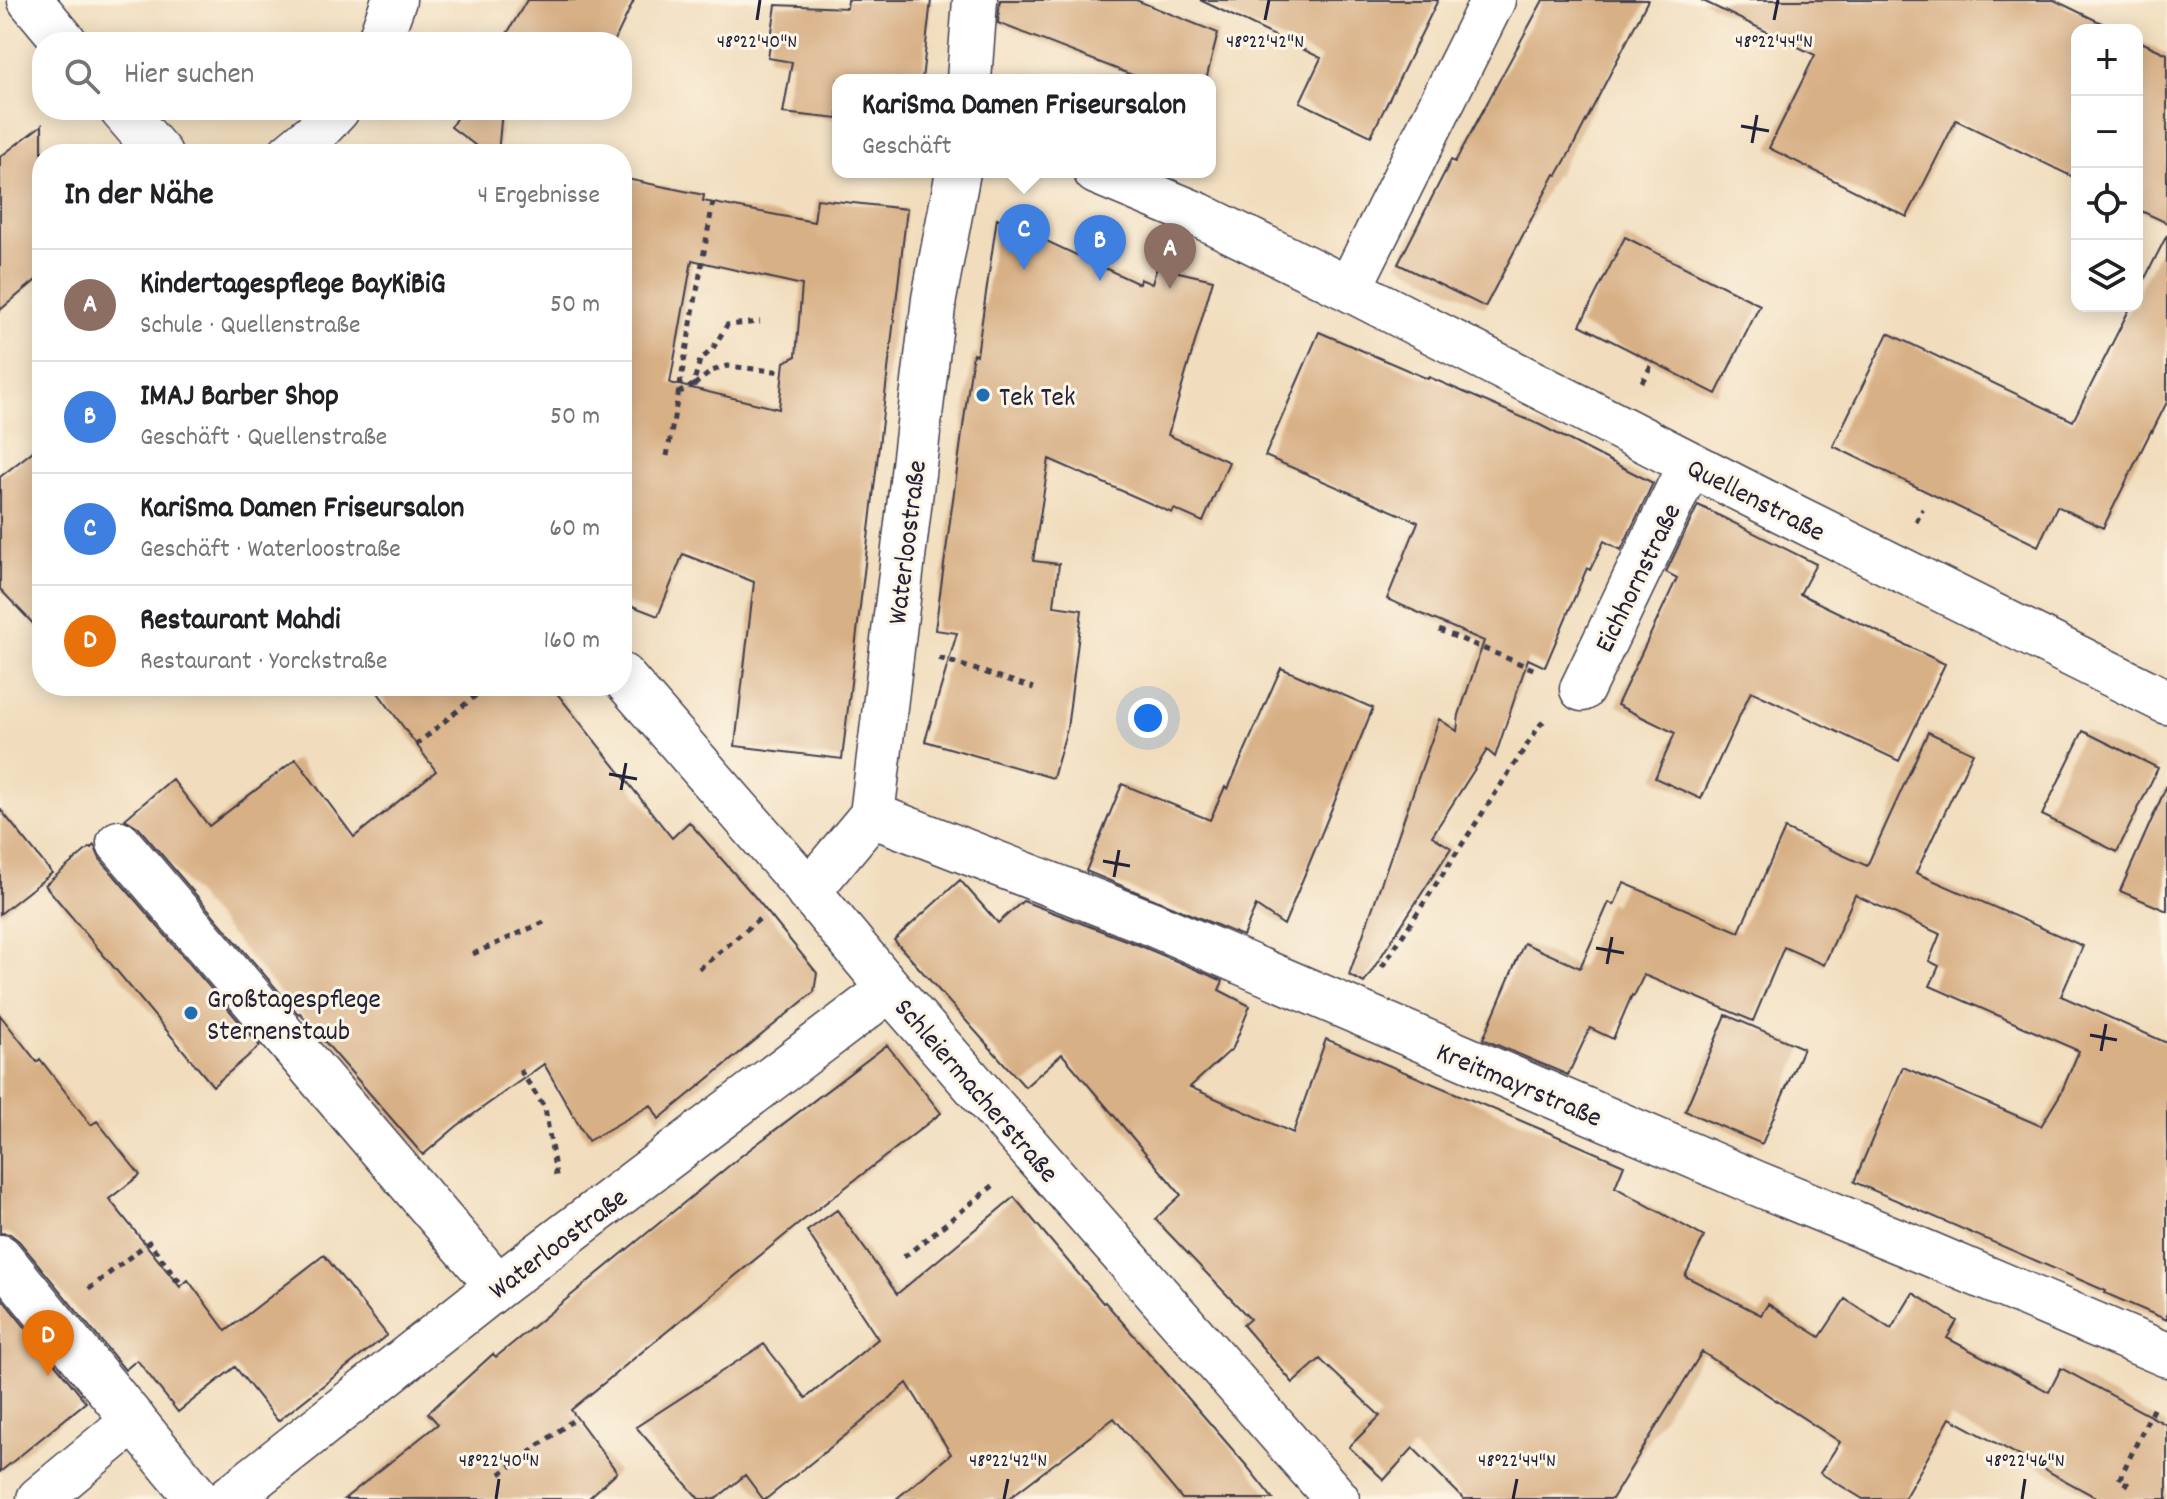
<!DOCTYPE html>
<html lang="de">
<meta charset="utf-8">
<style>
:root{--surface:#fff;--page:#f6f6f6;--text:#202124;--muted:#757577;--line:#e0e0e0;--accent:#1f6fb2}
body{margin:0;font-family:Dekko,sans-serif;background:var(--page);color:var(--text)}
.controls{position:absolute;right:24px;top:24px;display:grid;overflow:hidden;border-radius:16px;box-shadow:0 4px 20px #0003}
.controls button{width:72px;height:72px;display:grid;place-items:center;padding:0;border:0;border-bottom:2px solid var(--line);background:var(--surface);color:var(--text);font:40px sans-serif}
.you{position:absolute;left:1148px;top:718px;width:28px;height:28px;margin:-20px;border:6px solid #fff;border-radius:50%;background:#1a73e8;box-shadow:0 0 0 12px #1a73e833}
.badge{display:grid;place-items:center;width:52px;height:52px;border-radius:50%;background:var(--accent);color:#fff;font-size:26px;font-weight:700}
.pin{position:absolute;translate:-50% -66px;filter:drop-shadow(0 2px 4px #0008)}
.pin::after{content:'';position:absolute;top:42px;width:28px;height:24px;background:inherit;clip-path:polygon(0 0,100% 0,50% 100%)}
.popup{position:absolute;left:832px;top:74px;width:384px;height:104px;box-sizing:border-box;display:grid;place-content:center;border-radius:16px;background:var(--surface);filter:drop-shadow(0 2px 6px #0005);font-size:26px;white-space:nowrap;color:var(--muted)}
.popup b{font-size:30px;color:var(--text)}
.popup::after{content:'';position:absolute;left:50%;top:100%;margin-left:-16px;border:16px solid transparent;border-top-color:var(--surface)}
.list{margin:0;padding:0;list-style:none}
h2{display:flex;justify-content:space-between;align-items:center;height:104px;margin:0;padding:0 32px;font-size:34px}
h2 small{font-size:26px;font-weight:400;color:var(--muted)}
.list li{display:grid;grid-template-columns:52px 1fr auto;gap:24px;align-items:center;box-sizing:border-box;height:112px;padding:0 32px;border-top:2px solid var(--line)}
.list b{display:block;font-size:30px;white-space:nowrap}
.list p{margin:0;font-size:26px;white-space:nowrap;color:var(--muted)}
.list em{font-size:26px;font-style:normal;color:var(--muted)}
.icon{flex:none;width:44px;height:44px;fill:none;stroke:currentColor;stroke-width:2;stroke-linecap:round;stroke-linejoin:round}
.map{position:relative;flex:none;width:2167px;height:1499px;overflow:hidden}
.search{position:absolute;background:var(--surface);box-shadow:0 4px 20px #0003;left:32px;top:32px;width:600px;height:88px;display:flex;align-items:center;gap:20px;box-sizing:border-box;padding:0 28px;border-radius:32px;color:var(--muted);font-size:30px}
.panel{position:absolute;background:var(--surface);box-shadow:0 4px 20px #0003;left:32px;top:144px;width:600px;height:552px;border-radius:32px}
.map>svg:first-child{display:block}
.building{fill:#d8b086;fill-rule:evenodd}
.lines{fill:none;stroke-linecap:round;stroke-linejoin:round}
.minor-casing{stroke:#413e4e;stroke-width:47}
.path{stroke:#413e4e;stroke-width:5;stroke-dasharray:6 6;stroke-linecap:butt}
.minor{stroke:#fff;stroke-width:44}
.ticks{fill:none;stroke:#22223b;stroke-width:3}
.poi-dot{fill:#1f6fb2;stroke:#fcf5e5;stroke-width:3}
.labels{text-anchor:middle;stroke-width:6;stroke-linejoin:round;paint-order:stroke}
.poi-label{font-size:28px;fill:#22223b;stroke:#fcf5e5;text-anchor:start}
.street-label{font-size:28px;fill:#22223b;stroke:#fcf5e5}
.ticks-label{font-size:20px;text-anchor:middle;fill:#22223b;stroke:#fcf5e5;stroke-width:6;stroke-linejoin:round;paint-order:stroke}
</style>
<div class="map">
<svg width="2167" height="1499" viewBox="0 0 2167 1499">
<rect width="100%" height="100%" fill="#fcf5e5"/>
<filter id="ink" filterUnits="userSpaceOnUse"><feTurbulence type="fractalNoise" baseFrequency=".0125" numOctaves="2"/><feDisplacementMap in="SourceGraphic" scale="16" xChannelSelector="R" yChannelSelector="G"/><feConvolveMatrix kernelMatrix="1 2 1 2 8 2 1 2 1" color-interpolation-filters="sRGB"/></filter>
<filter id="wash" filterUnits="userSpaceOnUse"><feTurbulence type="fractalNoise" baseFrequency=".006" numOctaves="4" result="noise"/><feDisplacementMap in="SourceGraphic" scale="32" xChannelSelector="R" yChannelSelector="G"/><feGaussianBlur stdDeviation="1.8" result="paint"/><feColorMatrix in="noise" values="0 0 0 0 0 0 0 0 0 0 0 0 0 0 0 0 0 1.4 0 .05"/><feComposite in="paint" operator="in"/></filter>
<g filter="url(#wash)">
<rect width="100%" height="100%" fill="#f1ddbd"/>
<g id="blocks">
<!-- building -->
<path class="building" d="M527,0H634L614,42H502Z
M848,0H931L922,80H838V119L783,113L792,62L768,58L776,5L847,8Z
M1000,0H1136L1218,33L1206,80H1145L998,23Z
M1200,0H1438L1371,136L1300,102L1321,58Z
M1543,0H1648L1570,152L1557,175L1555,174L1485,307L1398,264L1451,160L1455,162Z
M1701,0H2054L2116,30H2077V179L1956,120L1907,217L1769,148L1815,55Z
M2137,40L2167,54V223L2137,209Z
M461,110H502L498,154H487L451,127Z
M42,125V275L0,310V157Z
M622,178L704,195L703,201L814,222L817,199L907,209L842,759L735,746L754,582L683,554L658,616L622,602ZM692,260L802,285L796,356L784,362L779,409L670,383Z
M997,218L1139,284L1140,279L1152,284L1157,267L1213,280L1168,435L1229,462L1203,522L1174,509L1172,513L1049,459L1033,561L1059,564L1054,606L1082,610L1067,729L1053,778L925,741L957,633L935,630L973,354L977,355Z
M2167,235V402L2152,432L2151,431L2103,528L2057,506L2038,546L1833,446L1888,333L2073,421L2131,306H2137V294Z
M1625,237L1760,305L1716,394L1580,325Z
M1319,332L1428,379L1429,377L1540,425L1653,483L1621,550L1604,541L1590,570L1587,568L1545,667L1528,659L1495,757L1487,750L1432,836L1451,848L1364,983L1349,975L1382,881L1439,719L1457,731L1459,715L1484,641L1387,599L1418,522L1265,456Z
M42,444V633L0,589V477Z
M1698,505L1816,564L1800,594L1945,664L1899,761L1751,691L1701,799L1655,778L1675,733L1617,705L1677,578L1666,572Z
M1281,668L1373,708L1284,925L1256,906L1243,936L1086,871L1122,784L1210,820L1225,787L1228,789Z
M373,686H551L672,838L689,822L755,897L817,973L814,992L659,1119L651,1105L588,1141L544,1064L457,1126L423,1155L300,1013L298,1014L138,827L125,819L172,779L209,826L296,759L354,837L436,771Z
M2083,731L2158,768L2117,852L2042,815Z
M1928,732L1973,753L1916,873L2083,946L2061,996L2167,1043V1320L2105,1293L2106,1291L1854,1182L1903,1067L2041,1126L2061,1093L2079,1051L1930,986L1939,966L1929,961L1940,934L1855,895L1824,965L1784,947L1753,1021L1644,975L1634,996L1632,995L1613,1039L1590,1028L1568,1075L1483,1039L1524,943L1580,968L1609,902L1614,905L1624,883L1739,932L1785,829L1867,866Z
M2167,785V911L2120,891Z
M0,809L52,873L0,914Z
M94,845L100,859L260,1046L213,1086L45,885L90,847L91,848Z
M960,880L998,923L1023,901L1141,946L1223,981L1219,990L1250,1006L1233,1048L1190,1087L1293,1133L1326,1039L1550,1133L1624,1165L1615,1187L1704,1237L1685,1276L1761,1315L1768,1304L1820,1337L1845,1299L1891,1329L1913,1293L1957,1321L1947,1338L2049,1392L2061,1368L2167,1425V1499H2099L1950,1418L1904,1499H1863L1820,1473L1840,1442L1702,1352L1612,1499H1464L1413,1448L1384,1480L1349,1447L1380,1416L1320,1359L1293,1383L1243,1325L1250,1319L1155,1219L1181,1195L1062,1054L1025,1087L894,940Z
M0,1015L37,1062L40,1059L91,1125L97,1121L140,1175L109,1199L180,1287L188,1280L226,1331L324,1255L387,1335L278,1421L235,1367L178,1412L137,1360L125,1370L19,1241L10,1234L0,1233Z
M1726,1015L1803,1048L1762,1144L1685,1111Z
M887,1045L941,1113L801,1222L571,1410L617,1472L588,1499H344L438,1424L428,1413L493,1354L496,1357L741,1156Z
M1014,1197L1103,1303L1105,1302L1246,1465L1273,1499H1182L1114,1418L1008,1499H896L951,1454L907,1383L856,1427L766,1499H763L745,1475L716,1499H699L636,1427L764,1344L806,1398L878,1339L807,1231L837,1210L897,1294Z
M0,1296L86,1402L0,1472Z"/>
</g>
</g>
<g filter="url(#ink)">
<use href="#blocks" fill-opacity="0" stroke="#413e4e" stroke-width="2"/>
<g class="lines">
<!-- minor casing -->
<g class="minor-casing">
<path id="minor" d="M30,0L65,42
M379,42L394,0
M969,80L975,0
M122,110L160,154
M290,154L314,134L337,110
M1096,172L1199,215L1349,289L1777,508L2167,702
M1349,289L1493,0
M622,676L802,883L890,989L1337,1499
M1582,689L1690,464
M872,815L1150,923L1756,1183L1925,1252L2167,1355
M119,843L498,1286
M808,892L872,815L934,299L958,172
M0,1257L198,1499
M39,1499L134,1420
M228,1499L498,1286L890,989"/>
</g>
<!-- path -->
<path class="path" d="M1642,382L1653,362
M694,385L712,371L727,366L783,372
M678,393L693,385L700,360L712,350L727,325L760,322
M667,456L714,197
M1916,522L1923,509
M622,574L627,561
M1439,630L1538,671
M939,658L1034,688
M416,745L487,686
M473,954L544,922
M1382,967L1540,725L1546,719
M699,969L763,916
M520,1070L545,1108L557,1181
M904,1257L994,1185
M89,1289L149,1242L182,1285
M500,1474L572,1421
M2129,1485L2119,1480L2155,1405"/>
<!-- minor -->
<use href="#minor" class="minor"/>
</g>
</g>
<!-- ticks -->
<path class="ticks" d="M757,20L760,0M1265,20L1269,0M1774,20L1778,0M1741,126L1769,131M1752,143L1757,115M609,774L637,779M621,790L626,763M1103,861L1130,866M1114,877L1119,850M1596,948L1624,953M1607,964L1612,937M2090,1035L2117,1040M2101,1051L2106,1024M496,1499L499,1479M1004,1499L1008,1479M1513,1499L1517,1479M2022,1499L2025,1479"/>
<!-- markers -->
<g class="poi-dot">
<circle cx="983" cy="395" r="8"/>
<circle cx="191" cy="1013" r="8"/>
</g>
<g class="labels">
<!-- poi labels -->
<g class="poi-label">
<text x="999" y="405">Tek Tek</text>
<text x="207" y="1007">Großtagespflege<tspan x="207" dy="32">Sternenstaub</tspan></text>
</g>
<!-- street labels -->
<g class="street-label">
<text transform="translate(1757 498) rotate(27)" y="10">Quellenstraße</text>
<text transform="translate(905 542) rotate(-83)" y="10">Waterloostraße</text>
<text transform="translate(1636 577) rotate(-64)" y="10">Eichhornstraße</text>
<text transform="translate(1520 1083) rotate(23)" y="10">Kreitmayrstraße</text>
<text transform="translate(978 1089) rotate(49)" y="10">Schleiermacherstraße</text>
<text transform="translate(557 1242) rotate(-37)" y="10">Waterloostraße</text>
</g>
</g>
<g class="ticks-label">
<text x="757" y="47">48°22'40"N</text>
<text x="1265" y="47">48°22'42"N</text>
<text x="1774" y="47">48°22'44"N</text>
<text x="499" y="1466">48°22'40"N</text>
<text x="1008" y="1466">48°22'42"N</text>
<text x="1517" y="1466">48°22'44"N</text>
<text x="2025" y="1466">48°22'46"N</text>
</g>
</svg>
<div class="controls">
<button>+</button>
<button>−</button>
<button><svg class="icon" aria-label="locate" viewBox="0 0 24 24"><circle cx="12" cy="12" r="6"/><path d="M12 2v4M12 18v4M2 12h4M18 12h4"/></svg></button>
<button><svg class="icon" aria-label="layers" viewBox="0 0 24 24"><path d="M12 4l9 5-9 5-9-5zM3 14l9 5 9-5"/></svg></button>
</div>
<div class="you"></div>
<div class="pin badge" style="left:1170px;top:289px;background:#8d6e63">A</div>
<div class="pin badge" style="left:1100px;top:281px;background:#3f7fe0">B</div>
<div class="pin badge" style="left:1024px;top:270px;background:#3f7fe0">C</div>
<div class="popup"><b>KariSma Damen Friseursalon</b>Geschäft</div>
<div class="pin badge" style="left:48px;top:1376px;background:#e8710a">D</div>
<div class="search"><svg class="icon" aria-label="search" viewBox="0 0 24 24"><circle cx="10" cy="10" r="6"/><path d="M15 15l6 6"/></svg>Hier suchen</div>
<section class="panel">
<h2>In der Nähe<small>4 Ergebnisse</small></h2>
<ul class="list">
<li><span class="badge" style="background:#8d6e63">A</span><div><b>Kindertagespflege BayKiBiG</b><p>Schule · Quellenstraße</p></div><em>50 m</em></li>
<li><span class="badge" style="background:#3f7fe0">B</span><div><b>IMAJ Barber Shop</b><p>Geschäft · Quellenstraße</p></div><em>50 m</em></li>
<li><span class="badge" style="background:#3f7fe0">C</span><div><b>KariSma Damen Friseursalon</b><p>Geschäft · Waterloostraße</p></div><em>60 m</em></li>
<li><span class="badge" style="background:#e8710a">D</span><div><b>Restaurant Mahdi</b><p>Restaurant · Yorckstraße</p></div><em>160 m</em></li>
</ul>
</section>
</div>
